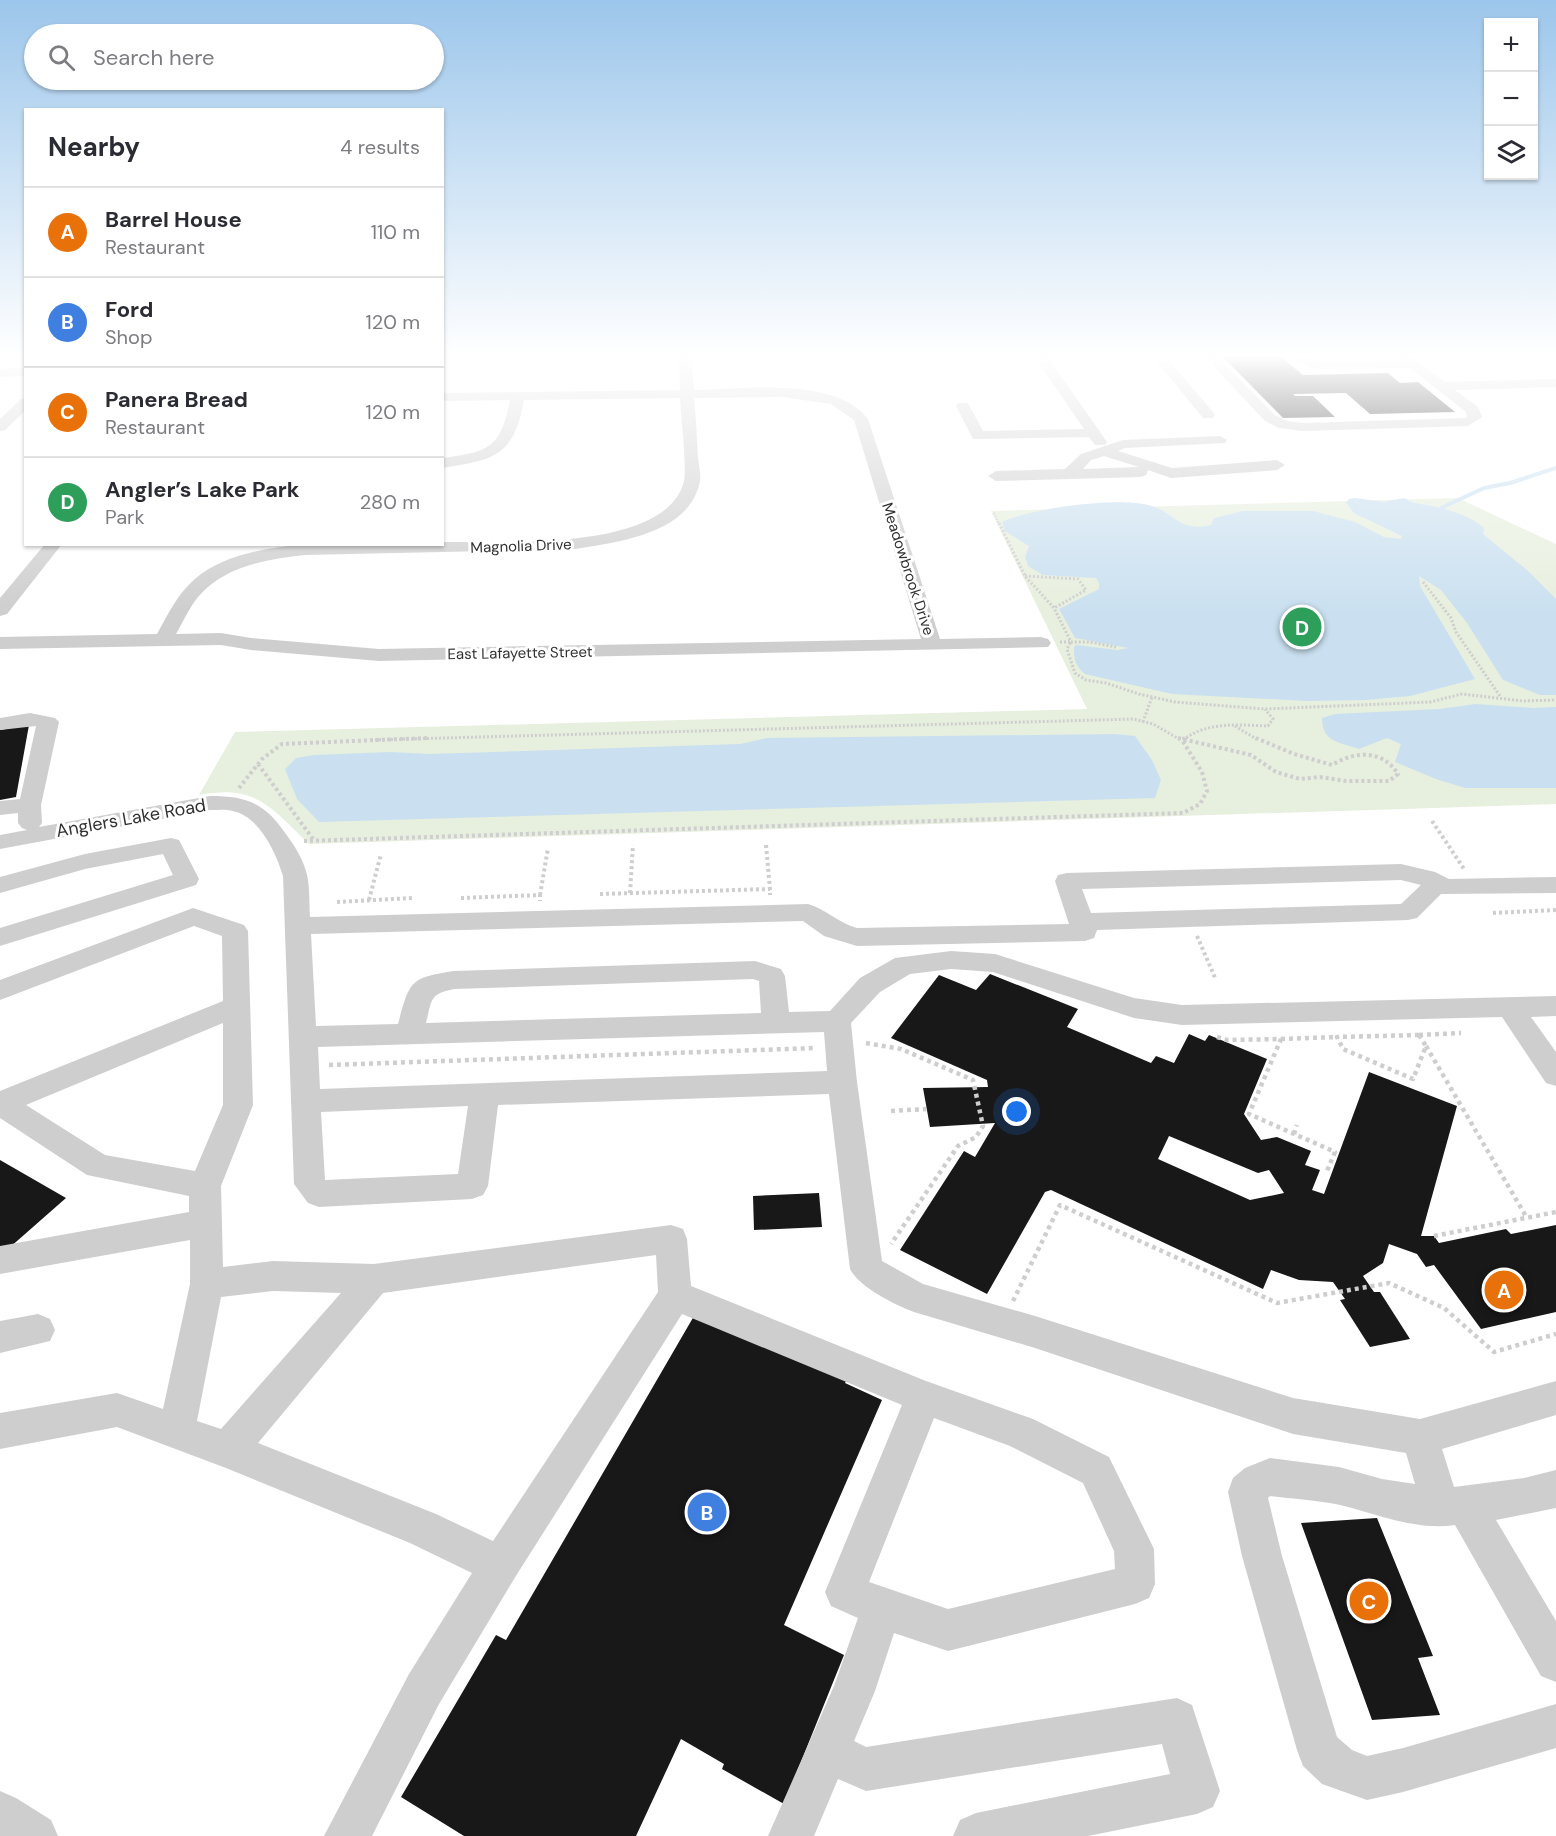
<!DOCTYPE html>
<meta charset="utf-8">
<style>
:root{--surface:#fff;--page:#f2f2f3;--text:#2b2b33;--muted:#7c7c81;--line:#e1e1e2;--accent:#f32835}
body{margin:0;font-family:"DM Sans",sans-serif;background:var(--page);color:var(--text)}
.controls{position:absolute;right:18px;top:18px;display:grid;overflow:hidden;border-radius:0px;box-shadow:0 2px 4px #0004}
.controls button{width:54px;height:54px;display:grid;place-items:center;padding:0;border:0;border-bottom:2px solid var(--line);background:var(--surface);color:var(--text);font:30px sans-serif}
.you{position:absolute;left:1017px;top:1112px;width:21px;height:21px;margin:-15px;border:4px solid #fff;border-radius:50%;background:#1a73e8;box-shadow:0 0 0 9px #1a73e833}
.badge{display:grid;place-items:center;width:39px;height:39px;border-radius:50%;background:var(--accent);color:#fff;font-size:20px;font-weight:700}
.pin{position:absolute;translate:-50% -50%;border:3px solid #fff;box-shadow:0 2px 6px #0006}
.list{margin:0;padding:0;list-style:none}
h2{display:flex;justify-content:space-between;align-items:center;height:78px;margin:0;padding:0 24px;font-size:26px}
h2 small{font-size:20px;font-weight:400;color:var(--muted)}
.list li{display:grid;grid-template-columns:39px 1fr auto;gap:18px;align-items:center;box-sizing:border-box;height:90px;padding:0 24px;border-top:2px solid var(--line)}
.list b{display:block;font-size:22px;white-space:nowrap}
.list p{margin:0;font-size:20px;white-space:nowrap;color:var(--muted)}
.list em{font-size:20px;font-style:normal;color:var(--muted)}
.icon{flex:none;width:33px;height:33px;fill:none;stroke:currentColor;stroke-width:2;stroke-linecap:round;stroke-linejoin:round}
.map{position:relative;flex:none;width:1556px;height:1836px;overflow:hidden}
.search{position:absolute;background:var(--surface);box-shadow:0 2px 4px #0004;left:24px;top:24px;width:420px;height:66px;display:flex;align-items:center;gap:15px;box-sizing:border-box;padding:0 21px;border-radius:33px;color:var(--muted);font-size:22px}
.panel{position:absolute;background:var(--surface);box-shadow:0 2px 4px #0004;left:24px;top:108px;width:420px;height:438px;border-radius:0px}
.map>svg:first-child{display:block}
.green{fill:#e7efde}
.water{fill:#cae0f0}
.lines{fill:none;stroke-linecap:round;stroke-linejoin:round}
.stream{stroke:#cae0f0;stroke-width:4}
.building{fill:#181818;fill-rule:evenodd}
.path-far3{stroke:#cecece;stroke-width:2;stroke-dasharray:1.5 1.5;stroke-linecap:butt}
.path-far2{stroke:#cecece;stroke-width:3;stroke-dasharray:2 2;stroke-linecap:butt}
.path-far1{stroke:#cecece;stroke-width:4;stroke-dasharray:3 3;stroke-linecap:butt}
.path{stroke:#cecece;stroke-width:4.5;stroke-dasharray:4 4;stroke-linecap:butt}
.minor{fill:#cecece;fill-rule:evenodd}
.labels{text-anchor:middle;stroke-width:6;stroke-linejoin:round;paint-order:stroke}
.far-street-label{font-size:15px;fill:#313131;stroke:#fff}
.street-label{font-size:18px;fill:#313131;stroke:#fff}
</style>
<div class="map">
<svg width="1556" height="1836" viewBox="0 0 1556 1836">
<rect width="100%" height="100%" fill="#fff"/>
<!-- green -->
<path class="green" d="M1458,498L1556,544V804L309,844C271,808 257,784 199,795L235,732L1087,709L991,511Z"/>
<!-- water -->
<path class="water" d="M1355,498L1384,502L1404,498C1415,505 1428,504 1441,508C1456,512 1473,518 1484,528L1483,534L1527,570L1556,599V695H1540L1503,680L1467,623L1441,590L1419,576L1420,586L1475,679L1410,696L1366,700L1307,701L1172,694L1085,674C1075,666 1074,660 1074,647L1076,645L1117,650L1128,648L1075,638L1059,609L1099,589V583L1096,578L1043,575L1028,566L1025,557L1029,546L1005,531L1002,522C1032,508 1116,497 1148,505C1175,511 1177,533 1211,525L1214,518L1243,511H1313L1355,522L1384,537L1401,539L1402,536L1354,513L1346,503L1349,499Z
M1476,704L1533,708L1556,707V788H1465L1436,779L1395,762L1401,744L1387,738L1359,749C1340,742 1322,743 1322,718L1335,714L1439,709Z
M1114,734L1135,736L1152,760L1161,780L1155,798L319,822L297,799L285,769L296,758L314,755L390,752L429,754L740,744L767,738Z"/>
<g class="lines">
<!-- stream -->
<path class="stream" d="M1441,508L1484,488L1510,483L1556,468"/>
</g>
<!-- building -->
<path class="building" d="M1222,356H1280L1303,375L1388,373L1400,383L1418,382L1455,412L1370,414L1346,393L1293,394L1295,396H1313L1335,417L1283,418Z
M29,725L16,797L0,800V730Z
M990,974L1078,1009L1067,1027L1151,1063L1156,1056L1174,1063L1189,1034L1205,1041L1209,1035L1267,1059L1244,1114L1261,1140L1277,1137L1311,1151L1305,1165L1320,1170L1312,1190L1324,1194L1369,1072L1457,1106L1421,1236H1434L1439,1243L1506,1229L1511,1234L1556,1225V1312L1481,1329L1434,1265L1426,1267L1417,1254L1389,1244L1383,1263L1363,1276L1374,1292H1380L1410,1339L1370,1347L1340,1300L1345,1299L1333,1282L1299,1280L1271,1270L1263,1289L1051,1190L1045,1192L987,1294L900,1250L964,1151L975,1157L995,1123L930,1127L923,1088L988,1087L987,1080L891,1038L939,975L976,990ZM1169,1136L1258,1173L1269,1170L1284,1193L1250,1200L1158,1159Z
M0,1160L66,1198L0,1256Z
M819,1193L822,1227L754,1230L753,1196Z
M694,1316L846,1381L845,1383L882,1400L784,1625L844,1655L784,1804L722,1769L724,1764L681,1739L636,1836H464L401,1797L496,1635L506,1640Z
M1377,1518L1433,1656L1418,1658L1440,1715L1372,1720L1301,1523Z"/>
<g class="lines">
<!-- path-far3 -->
<path class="path-far3" d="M994,513L999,524"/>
<!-- path-far2 -->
<path class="path-far2" d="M999,523L1025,576L1054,608L1071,642H1090L1116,647
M1025,576L1078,579L1086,590L1054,608
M1423,582L1451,618L1456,632L1500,696
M1060,642H1071L1067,649L1075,673L1086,680L1106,683L1139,694L1175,702L1265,709L1430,702L1462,694L1523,701L1556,700
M1143,722L1152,697
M1235,726L1258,740
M371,740L1134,719L1153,724L1181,740
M1183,740C1208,721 1239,725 1268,726L1273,719L1265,709"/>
<!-- path-far1 -->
<path class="path-far1" d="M1178,738L1251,755L1276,772L1300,779L1320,777L1346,781H1389L1398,774C1382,749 1355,751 1332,765L1294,754L1256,738
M258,764L313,839
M239,788L262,759L282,744L427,738
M1432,821L1464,869
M304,841L1183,813L1200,804L1207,791L1202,772L1182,740L1185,738
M766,845L770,889
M630,893L633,845
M600,894L770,889V895
M540,895L548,848
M461,898L540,895V901
M369,900L381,854
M337,902L412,898
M1493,913L1556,910
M1197,936L1216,980"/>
<!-- path -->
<path class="path" d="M1419,1035L1461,1033
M1419,1035L1426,1046L1413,1079L1343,1049L1337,1037Z
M1217,1037L1227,1040L1281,1039L1249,1114L1335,1152L1327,1171
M1281,1039L1337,1037
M866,1043L901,1049L973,1080L983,1126L976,1137L958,1146L891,1244
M1426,1046L1527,1218
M329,1065L816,1048
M891,1111L926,1109
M1294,1134L1297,1125
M1434,1236L1556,1212
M1013,1301L1060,1205L1277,1303L1389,1283L1444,1308L1494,1352L1556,1334"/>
<!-- minor -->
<path class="minor" d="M679,356H691L694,390C742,389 836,376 868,419L940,639L1041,637L1048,639L1051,643L1048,647L379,661L251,650L221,645L0,649V637L157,634C168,614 178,593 196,578C251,532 374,544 442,544V542C499,541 667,553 684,481C687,465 681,418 680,398L524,400C514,456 495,460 442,468V458C489,452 501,448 510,400L442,401V393L680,390ZM783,397L831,404L854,420L921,639L379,649L251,638L221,633L176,634C183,622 189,608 198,597C224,566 267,559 305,555L575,549C618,542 690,534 700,481C701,474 699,465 698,458C697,438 696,418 694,398Z
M1034,356H1047L1107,442L1105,445H1095L1089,437L973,439L956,406L958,403H968L983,431L1084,429Z
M1152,356H1165L1213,412L1215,415L1213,418H1203Z
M1204,356H1217L1275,415L1287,421L1303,423L1465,418L1467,416L1466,412L1410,368L1312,369L1292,356C1307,356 1313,361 1327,362L1400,360L1397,356H1411L1445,382L1556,379V387L1455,390L1478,407L1482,417L1468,426L1303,431L1279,428L1265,421Z
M26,368V376L0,377V369Z
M26,398V410L5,430L0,431V419L21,399Z
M1220,436L1227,440L1225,443L1125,448L1118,451L1172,468L1277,460L1285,465L1277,470L1171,478L1148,470L1146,475L1141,477L996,481L988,476L996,471L1065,469L1081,454L1123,440ZM1104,456L1139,467L1083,469L1091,460Z
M45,544H62L7,614L0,616V598Z
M30,713L55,718L59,722L41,805L42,823L39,827L210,796C249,796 266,804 288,837C296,848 304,861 307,875C310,888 309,903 310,917L808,904C826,909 838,923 857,928L1069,924L1055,881L1058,875L1067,873L1401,864L1435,872L1449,879L1556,877V893L1441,894L1417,918L1408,920L1097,930L1094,938L1085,941L857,946L824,936L803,921L311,934L316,1026L398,1024C410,981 409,978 454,971L755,961L781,969L785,976L789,1012L830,1011L860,978L895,958L951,951L995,954L1134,998L1182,1005L1556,996V1016L1531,1017L1556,1052V1086L1546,1083L1502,1017L1182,1025L1134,1018L993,972L951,969L910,974L880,992L851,1023L857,1082L882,1261L923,1284L1035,1316L1293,1398L1420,1419L1556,1381V1415L1442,1449L1454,1487L1524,1478L1556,1470V1508L1496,1520L1556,1621V1682L1541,1676L1455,1525C1417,1531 1377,1514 1340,1505C1317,1500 1293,1499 1270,1496L1268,1498L1282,1556L1337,1737L1352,1750L1367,1756L1403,1748L1556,1704V1748L1403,1792L1367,1800L1322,1784L1303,1766L1297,1750L1242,1556L1228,1492L1233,1478L1245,1468L1270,1458L1339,1467L1382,1479L1415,1484L1406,1453L1293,1434L1035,1348L914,1312C895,1305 859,1287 850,1269L829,1094L498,1105L488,1186L483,1195L472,1199L319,1207L308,1203L294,1184L283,876C276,853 260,817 233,811C226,809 218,810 210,810L0,849V835L27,830L22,828L18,823V813L0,815V801L20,799L36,726L0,730V718ZM1401,880L1421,885L1401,904L1091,913L1082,889ZM753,979L759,981L761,1013L426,1023C432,1000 429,994 454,989ZM824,1032L827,1071L320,1089L318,1047ZM468,1106L458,1174L325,1180L321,1112Z
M171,838L179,840L199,879L196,885L0,946V928L173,875L163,854L85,869L0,893V877L85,854Z
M193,908L244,925L248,931L253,1105L221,1186L223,1267L273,1261L374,1264L671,1225L683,1229L687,1239L691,1286L926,1381L1033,1419L1109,1457L1154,1549L1155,1584L1149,1598L1135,1604L948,1651L894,1633L875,1691L854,1741L866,1747L1177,1698L1192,1705L1220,1791L1213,1807L1197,1814L1088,1836H953L960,1820L976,1813L1170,1774L1162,1744L866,1791L838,1779L814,1836H768L834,1686L858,1618L831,1606L825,1592L902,1405L682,1314L514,1579L439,1704L372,1836H324L409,1674L472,1573L410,1543L226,1468L117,1427L0,1449V1413L117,1393L163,1409L190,1284V1240L0,1274V1246L189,1212V1196L87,1175L0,1118V1091L223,1001L222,936L194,926L0,1000V980ZM223,1023V1105L195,1171L105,1155L26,1105ZM656,1255L658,1292L493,1541L436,1514L258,1443L383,1293ZM273,1291L341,1293L221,1429L197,1421L221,1297ZM934,1418L1010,1446L1083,1483L1114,1551L1115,1569L948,1609L869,1582Z
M38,1314L50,1319L55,1330L50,1341L0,1353V1321Z
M0,1791L16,1798L51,1820L58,1836H0Z"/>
</g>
<!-- sky -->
<linearGradient id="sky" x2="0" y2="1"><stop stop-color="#9cc6eb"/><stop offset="0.58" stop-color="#fff"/><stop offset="1" stop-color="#fff" stop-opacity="0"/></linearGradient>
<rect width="1556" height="613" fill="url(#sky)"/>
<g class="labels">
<!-- far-street labels -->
<g class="far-street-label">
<text transform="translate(521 546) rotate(-2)" y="5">Magnolia Drive</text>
<text transform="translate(908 569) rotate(72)" y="5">Meadowbrook Drive</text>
<text transform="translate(520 653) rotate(-1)" y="5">East Lafayette Street</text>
</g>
<!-- street labels -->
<g class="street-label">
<text transform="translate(131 818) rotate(-10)" y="6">Anglers Lake Road</text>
</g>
</g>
</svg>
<div class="controls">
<button>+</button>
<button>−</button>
<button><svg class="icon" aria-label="layers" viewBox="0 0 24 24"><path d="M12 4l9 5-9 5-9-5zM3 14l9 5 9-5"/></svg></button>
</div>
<div class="you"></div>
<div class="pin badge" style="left:1504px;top:1290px;background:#e8710a">A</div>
<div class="pin badge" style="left:707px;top:1512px;background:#3f7fe0">B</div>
<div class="pin badge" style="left:1369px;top:1601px;background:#e8710a">C</div>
<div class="pin badge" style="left:1302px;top:627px;background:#2e9e5b">D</div>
<div class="search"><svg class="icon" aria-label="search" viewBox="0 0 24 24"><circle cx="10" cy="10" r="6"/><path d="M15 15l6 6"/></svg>Search here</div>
<section class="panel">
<h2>Nearby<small>4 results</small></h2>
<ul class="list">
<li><span class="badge" style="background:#e8710a">A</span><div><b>Barrel House</b><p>Restaurant</p></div><em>110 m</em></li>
<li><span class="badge" style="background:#3f7fe0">B</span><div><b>Ford</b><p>Shop</p></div><em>120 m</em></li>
<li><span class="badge" style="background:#e8710a">C</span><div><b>Panera Bread</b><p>Restaurant</p></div><em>120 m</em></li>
<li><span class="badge" style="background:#2e9e5b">D</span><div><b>Angler’s Lake Park</b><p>Park</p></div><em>280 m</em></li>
</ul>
</section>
</div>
